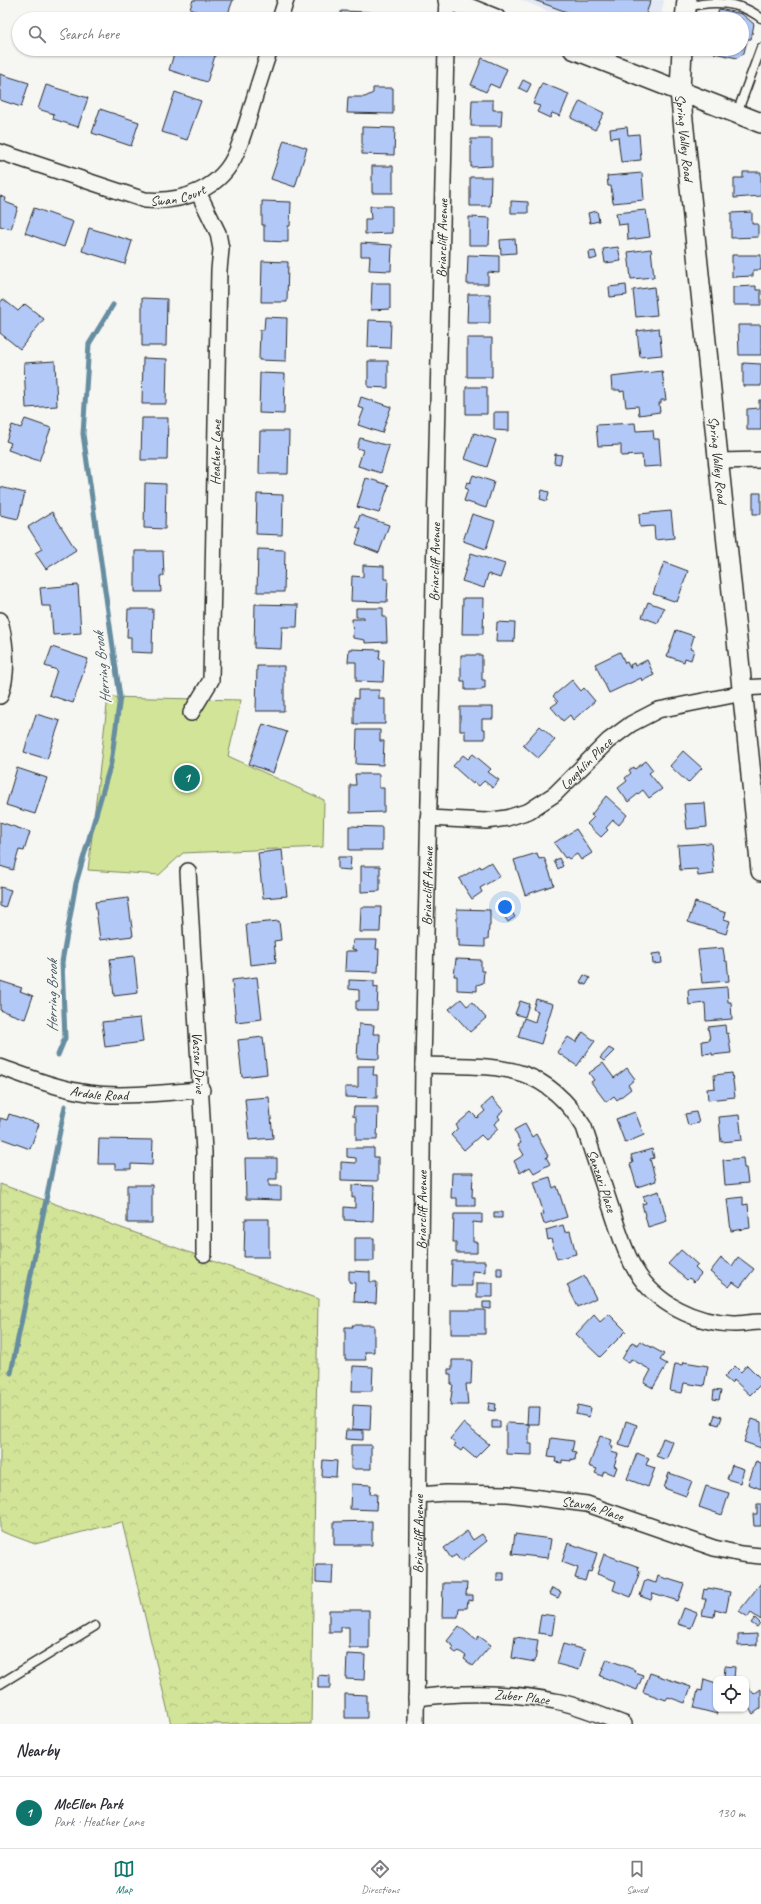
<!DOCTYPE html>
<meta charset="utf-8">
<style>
:root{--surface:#fff;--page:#f2f2f3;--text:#2b2b33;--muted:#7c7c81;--line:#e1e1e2;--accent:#0f766e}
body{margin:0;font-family:Caveat,sans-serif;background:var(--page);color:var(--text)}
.controls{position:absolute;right:12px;bottom:12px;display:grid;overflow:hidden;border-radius:8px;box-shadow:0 1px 3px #0004}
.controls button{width:36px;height:36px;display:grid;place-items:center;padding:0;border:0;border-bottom:1px solid var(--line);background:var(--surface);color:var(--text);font:20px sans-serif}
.you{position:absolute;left:505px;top:907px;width:14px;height:14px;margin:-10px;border:3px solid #fff;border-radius:50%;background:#1a73e8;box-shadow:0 0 0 6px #1a73e833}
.badge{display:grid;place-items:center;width:26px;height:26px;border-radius:50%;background:var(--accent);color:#fff;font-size:13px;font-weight:700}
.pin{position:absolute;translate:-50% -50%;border:2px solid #fff;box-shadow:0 1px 4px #0006}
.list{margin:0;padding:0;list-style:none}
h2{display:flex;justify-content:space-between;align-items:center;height:52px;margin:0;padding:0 16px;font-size:17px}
h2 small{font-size:13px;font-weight:400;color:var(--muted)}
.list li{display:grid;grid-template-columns:26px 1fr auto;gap:12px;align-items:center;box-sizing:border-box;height:72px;padding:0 16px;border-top:1px solid var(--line)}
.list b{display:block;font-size:15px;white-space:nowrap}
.list p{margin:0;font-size:13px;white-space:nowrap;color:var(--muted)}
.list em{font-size:13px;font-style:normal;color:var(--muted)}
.icon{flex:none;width:22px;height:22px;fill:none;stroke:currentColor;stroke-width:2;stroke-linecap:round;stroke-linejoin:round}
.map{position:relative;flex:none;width:761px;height:1724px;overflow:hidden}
.search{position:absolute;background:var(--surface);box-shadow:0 1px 3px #0004;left:12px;right:12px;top:12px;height:44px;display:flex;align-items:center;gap:10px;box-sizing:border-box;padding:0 14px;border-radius:22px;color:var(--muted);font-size:15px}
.sheet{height:124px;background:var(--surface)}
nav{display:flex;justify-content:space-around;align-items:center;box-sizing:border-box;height:56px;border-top:1px solid var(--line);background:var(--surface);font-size:11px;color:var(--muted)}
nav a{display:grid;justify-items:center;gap:2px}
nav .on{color:var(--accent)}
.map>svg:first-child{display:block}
.built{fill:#e2e8f4}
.forest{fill:url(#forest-crowns);stroke:#7e8862}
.green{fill:#d2e498;stroke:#7e8862}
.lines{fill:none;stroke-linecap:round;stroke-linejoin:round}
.stream{stroke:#668da0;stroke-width:5}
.building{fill:#b2c9f8;stroke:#2b2b2b}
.service-casing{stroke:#2b2b2b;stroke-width:11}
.minor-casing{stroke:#2b2b2b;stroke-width:18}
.tertiary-casing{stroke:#2b2b2b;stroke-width:22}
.service{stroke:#f6f6f2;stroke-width:8}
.minor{stroke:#f6f6f2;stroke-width:15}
.tertiary{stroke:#f6f6f2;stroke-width:19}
.labels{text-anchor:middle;stroke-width:4;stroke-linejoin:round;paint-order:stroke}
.street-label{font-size:14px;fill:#2b2b2b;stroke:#f6f6f2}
.water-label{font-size:15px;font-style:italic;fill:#44545c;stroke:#f6f6f2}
</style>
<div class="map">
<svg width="761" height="1724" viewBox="0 0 761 1724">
<defs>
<pattern id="forest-crowns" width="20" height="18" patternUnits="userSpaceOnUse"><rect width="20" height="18" fill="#d2e498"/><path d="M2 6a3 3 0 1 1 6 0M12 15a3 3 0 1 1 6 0" fill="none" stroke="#b4c483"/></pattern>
</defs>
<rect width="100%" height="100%" fill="#f6f6f2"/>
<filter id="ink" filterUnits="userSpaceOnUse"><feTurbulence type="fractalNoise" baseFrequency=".025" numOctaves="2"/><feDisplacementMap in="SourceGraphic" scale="8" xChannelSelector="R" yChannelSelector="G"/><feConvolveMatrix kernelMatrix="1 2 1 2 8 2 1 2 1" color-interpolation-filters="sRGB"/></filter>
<g filter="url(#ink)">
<!-- built -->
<path class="built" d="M521,0H664L660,19H567Z"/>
<!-- forest -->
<path class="forest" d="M0,1184L318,1299L311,1724H171L122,1522L35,1544L0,1531Z"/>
<!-- green -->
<path class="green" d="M108,697L241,700L228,756L324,800L323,847L183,853L159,875L88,870Z"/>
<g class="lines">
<!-- stream -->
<path class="stream" d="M58,1055L65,1038L62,962L76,883L111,763L120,697L83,434L89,344L113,305
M11,1373L65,1106"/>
</g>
<!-- building -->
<path class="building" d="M193,0H233L226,19H219L190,9Z
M534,0H651L644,19H586Z
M719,9L742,14L754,24L751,39H747L744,53L737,58L714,53L715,49H742V19H716Z
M341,11L369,12V19H341Z
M185,49H217L207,82L169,70L174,54L183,56Z
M378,49H398V53L378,52Z
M482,58L507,69L499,88L490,84L486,92L471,85Z
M0,74L29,83L21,107L0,100Z
M523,80L531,84L527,92L519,88Z
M542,83L569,94L560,116L552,113L550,118L537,112L540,106L533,104Z
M46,85L88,98L78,127L53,119L54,114L38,109Z
M373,88H393V114L347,113L348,97H365L373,93Z
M175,92L201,101L187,140L162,132Z
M472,100H493V110H502L501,126H471Z
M580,101L604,113L595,130L571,118Z
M100,109L139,122L131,146L92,133Z
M362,127L395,128L394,155L362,154Z
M627,127L628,135L639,134L641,160L621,162L618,137L611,138L610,129Z
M471,139H492V166L471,167Z
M284,140L307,148L295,187L271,179Z
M372,166H393V193H372Z
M743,172H761V196L734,198V178H743Z
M642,173L644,200L613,203L611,186H608L607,176Z
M470,177H491L490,206H470Z
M0,196L6,198L5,202L18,207L11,229L0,226Z
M262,201L291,202L290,226H288V242L264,241V225H262Z
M511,201L528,202V213H511Z
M370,206H392V233L365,234V219H371Z
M34,208L73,222L64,247L25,233Z
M646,210L650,237L628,240L627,224L618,225L616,213Z
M597,211L599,221L590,223L588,213Z
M752,212V224H758V237L731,238V213Z
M469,217L490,218L489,245H469Z
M89,228L132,241L125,264L82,251Z
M515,239L516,253L501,254L500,240Z
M361,243L392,245L391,271L369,270L370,256H361Z
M618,247L621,261L605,263L603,249Z
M651,249L654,277L631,279L628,252Z
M595,251L597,258L590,260L589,252Z
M468,255L499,256V273L488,272V284H467Z
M732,255H761V270H753V276L732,277Z
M262,261L288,262L287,302H261Z
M372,283H390V309L371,310Z
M626,285L627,295L610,297L609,287Z
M756,286V290H761V305H733V287Z
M654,287L657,315L636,317L633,290Z
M468,294H490V323H467Z
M142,298L167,299L166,346H142Z
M3,299L18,311L25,304L44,319L20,349L0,333V303Z
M265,317L287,318L286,361L259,360L260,330H264Z
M369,320L391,321L390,348L368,347Z
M738,325H761V355H739Z
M659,328L662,355L640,357L637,331Z
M467,338H492V377H467Z
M143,358L167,359L166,404H142Z
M55,361L57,406L26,408L24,363Z
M368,361H388V388L368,387Z
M743,363L761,364V386H743Z
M662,371L666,400H661V403H659L660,412L639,415L638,406L626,407L624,391L620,392V390H612L611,377Z
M260,373L285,374L284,414L259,413Z
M466,387H487V414H466Z
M361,397L391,407L382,433L358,425L364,409L358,407Z
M759,400H761V430H747V409L759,408Z
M494,412H509V431L494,430Z
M142,418H168L167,460H141Z
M25,419L51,428L39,461L8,450L11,443L6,441L12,425L21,428Z
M635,423L636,431L653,430L654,439H659L661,466L643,467L642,455L621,456V445L598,446L596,425Z
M260,431H289L288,474H259Z
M474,433L496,440L487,467L465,459Z
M360,438L389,446L381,473L358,466L363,450L357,448Z
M555,454L562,455L560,464L554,463Z
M473,475L494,482L486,508L464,501L468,489L465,488L467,482L470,483Z
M366,478L389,485L379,513L357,507Z
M145,483L166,484L165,529L144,528Z
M0,487L25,493L18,519L0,515Z
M542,490L549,492L547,501L540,499Z
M753,493H761V514H753Z
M257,494L283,495L282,535L256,534Z
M671,511L674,538L655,540L654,526L640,527L639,514Z
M52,512L76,550L46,569L35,553L42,549L28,527Z
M472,514L495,521L486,549L463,541Z
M360,515L389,525L379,553L356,544L361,529L356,527Z
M258,549L285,550L284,592H257Z
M135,551H163L164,576H160L161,592H135Z
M471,553L505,564L500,578L488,574L484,588L462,581Z
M664,562L688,571L677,602L653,594Z
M363,565L384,566V579H388L387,602L351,601L352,576L363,577Z
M78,585L81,633L53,635L51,606H42L40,588Z
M463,598H484L483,634H462Z
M648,602L664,608L658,623L642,617Z
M255,604L298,605L297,627H282L281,649L254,648Z
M356,608H383V617H386L387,642L365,643V640L353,638L352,619H364V617H356Z
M128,609H153L152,653L131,652V637H127Z
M497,622L515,623L514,642H496Z
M676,630L694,636L690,649L694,650L691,660L685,658L684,662L667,656Z
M52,647L88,659L73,703L49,695L57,670L45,666Z
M349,649L380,650L379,659L384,660L383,682L356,681V662H348Z
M620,652L625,663L627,662L630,668H631L630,665L634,663L635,666L647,660L654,675L642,681L641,678L609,693L595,664Z
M461,655H482V680H485V688H482V690H465V681H461Z
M257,666H284V711H256Z
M572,680L581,691L584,688L595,701L573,720L570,715L563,721L551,707L558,702L553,696Z
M358,690H379V699H385V724H354V698L358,699Z
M460,707H493V719H482V729H485V739H465V731H460Z
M36,714L60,721L47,759L24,752Z
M263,724L287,732L273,773L249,764Z
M540,726L555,740L538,758L523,745Z
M357,730H380V741H384L383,765L356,764Z
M683,751L702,768L688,783L670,766Z
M473,754L491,769L488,772L499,780L493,788L484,781L479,786L474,782L473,784L453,766L463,755L468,759Z
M646,761L653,770L649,773L662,789L649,798L643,790L628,802L618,788L627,781L625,778L631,773L629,770L634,767L635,769Z
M17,768L47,778L35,814L6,805Z
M355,774H379V788H384V812L350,813V785H356Z
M606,796L627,815L619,825L613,820L606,828L608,830L601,837L587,824L594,817L591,815Z
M705,803L707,827L687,829L684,804Z
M0,822L30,832L24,851L19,850L13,870L0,866Z
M349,826L382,827V850H349Z
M576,829L592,853L581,860L577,854L569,859L567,857L565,858L554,843Z
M711,843L714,874L698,876L697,869L680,870L678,845Z
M282,850L287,896L263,898L258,853Z
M537,853L539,859L544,858L546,862L554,885L525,895L514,860Z
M338,857H351L350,870L338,869Z
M559,858L563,866L558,869L554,861Z
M491,862L500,876L480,888L482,892L472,899L459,879L480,866L481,868Z
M361,866H380V891L361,892Z
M0,887L11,890L5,908L0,906Z
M128,898L133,936L100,940L95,902Z
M695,902L726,913L724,919L730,921L726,934L688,922Z
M508,906L515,917L508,922L500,910Z
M361,907H381L380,932H360Z
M457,909L490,910V926H489L488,939H485V947L459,946V939H457Z
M279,921L281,940L274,941L276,962L250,965L246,924Z
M353,940H377L376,949H379L378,972L345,971L346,951H357V950L352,949Z
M723,948L725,961H727L729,981L702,983L698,950Z
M661,953L662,963L653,964L652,954Z
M134,956L138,993L114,996L110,959Z
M456,959L481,960V971H484L483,983L477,985V991L457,990V976H454Z
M584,975L590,978L586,985L580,982Z
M257,977L262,1019L236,1022L232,980Z
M349,980L374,981V988L378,987L377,1010H356V1001H359V990L349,989Z
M0,981L22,988L20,991L33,996L25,1019L0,1010Z
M727,987L728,1002H731L732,1019L706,1021L705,1003L689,1005L688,990Z
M461,999L467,1006L472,1002L486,1018L470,1032L449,1009Z
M536,999L553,1004L541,1044L518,1037L524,1018L535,1022L538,1011L533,1009Z
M520,1001L529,1004L525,1017L515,1014Z
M140,1018L143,1042L105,1047L102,1022Z
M359,1024L374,1025L373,1034H380L379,1059L357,1058Z
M725,1025L726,1034L728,1033L731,1053L712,1055V1053L703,1054L702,1041L710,1040L708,1027Z
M583,1032L595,1041L577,1066L557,1052L568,1037L576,1042Z
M263,1037L267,1074L242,1077L238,1040Z
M609,1048L614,1051L604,1061L600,1058Z
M603,1063L614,1078L627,1068L635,1079L628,1085L631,1089L617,1100L614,1096L606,1102L591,1082L594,1080L589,1073Z
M358,1066H374L373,1075H377V1098L345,1097V1087H358Z
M732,1073L735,1097L708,1100L707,1089L715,1088L714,1075Z
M269,1097L273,1138L249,1140L245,1099Z
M492,1098L503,1110L498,1116L500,1119L494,1124L498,1129L486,1140L481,1135L464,1150L451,1135L458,1128L456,1125L471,1112L477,1118L485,1111L482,1107Z
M354,1107H378L377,1140H356V1117L353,1116Z
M635,1112L644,1135L625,1143L616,1119Z
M696,1112L699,1123L688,1125L685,1114Z
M9,1114L39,1124L30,1149L0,1138V1118L7,1120Z
M739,1115L742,1140L721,1142L719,1117Z
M525,1124L532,1137L536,1134L548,1156L546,1157L550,1164L534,1173L530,1167L520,1173L514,1161L524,1155L518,1145L521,1143L514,1130Z
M99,1139L153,1140L152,1165L131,1164V1169H115V1164H98Z
M347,1148H374V1157H378V1181L341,1180V1162L356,1163V1158L347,1157Z
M652,1149L654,1158L650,1159L656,1181L637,1187L630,1164L633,1163L631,1155Z
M245,1158H277V1179H269V1186H281V1200L246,1199Z
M743,1158L744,1168H746L748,1183L725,1185L723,1160Z
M452,1173H473L472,1197H475V1206H457V1198H451Z
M550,1177L553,1188L557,1186L567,1217L544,1224L541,1215L544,1214L534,1182Z
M127,1185H152V1223H127Z
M352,1185L374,1186L373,1221L344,1220V1207L355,1208V1197L352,1198Z
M659,1191L667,1221L648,1227L642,1204L646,1203L643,1196Z
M743,1197V1205L748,1204L750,1228L731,1231L727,1199Z
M494,1212H502V1218H494Z
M454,1214H482V1223L473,1222V1242H477V1253H456V1242H453Z
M245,1219H269V1257H244Z
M563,1225L565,1232L570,1231L576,1254L557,1259L551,1239L548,1240L546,1230Z
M355,1238H374V1261H355Z
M681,1250L698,1265L695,1268L701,1274L694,1282L689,1278L687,1280L668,1264Z
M738,1257L754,1269L740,1287L733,1282L729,1287L710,1272L721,1258L732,1266Z
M452,1261H485V1272L472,1271V1286H451Z
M497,1267H502V1276H497Z
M349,1271L370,1272V1282H377L376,1303L354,1302L355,1283L349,1282Z
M584,1276L596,1298L578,1307L567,1285Z
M477,1283H493V1297H477Z
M483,1302H491V1309L483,1308Z
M451,1310H485V1334H451Z
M609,1314L626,1331L600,1357L576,1334L594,1315L600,1322Z
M352,1325H374V1352H365L366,1360H345V1327H353Z
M640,1341L664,1354L660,1360L667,1364L653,1388L644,1383L651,1370L631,1359L629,1363L622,1359L632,1342L638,1345Z
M452,1360H472L471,1384H466L468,1405H450L453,1384H451V1374H448V1369H452Z
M684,1362L708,1366L704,1386L684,1383L682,1393L670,1391L675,1364L683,1365Z
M747,1365L761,1379V1384L750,1395L734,1380L731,1383L724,1377L735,1366L741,1372Z
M353,1366L373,1367L372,1391H352Z
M714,1390L721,1391L719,1400L713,1399Z
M489,1403L496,1404L495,1411L488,1410Z
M353,1405L371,1406L370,1430L352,1429Z
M578,1405L591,1408L589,1417L576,1414Z
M528,1407H540L539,1424H527Z
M715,1415L722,1417L719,1425L712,1423Z
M752,1419L761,1422V1448L744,1442Z
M492,1421H500V1428H492Z
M626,1421L637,1425L629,1448L619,1445Z
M463,1423L489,1444L475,1458L463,1448L461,1451L454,1446L456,1444L450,1439Z
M506,1423L529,1424V1444H532V1455L506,1454Z
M346,1430H363V1440L345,1439Z
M600,1436L612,1440L610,1446L613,1447L611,1452L618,1454L614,1466L617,1467L614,1475L604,1471L602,1476L595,1473L597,1469L589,1466Z
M551,1438L574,1441L572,1451L576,1452L575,1460L571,1459V1461L562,1460V1463L555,1462L556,1458L548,1457Z
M663,1438L673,1442L666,1460L656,1456Z
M351,1445H371V1469H351Z
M637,1453L649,1458L646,1465L655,1468L648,1487L627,1479Z
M323,1460L337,1461L336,1477L322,1476Z
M756,1461L761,1463V1489L748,1484Z
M732,1465L744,1469L740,1483L727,1479Z
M669,1473L692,1481L686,1496L664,1488Z
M351,1484L371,1485L370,1494H377L376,1510L350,1509Z
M706,1486L729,1493L722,1515L699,1507Z
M757,1504H761V1526H754L753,1514H757Z
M372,1521V1545H334V1522Z
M467,1531L473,1540L482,1534L487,1541L461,1562L456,1555L451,1558L444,1548Z
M515,1534L551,1539L548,1558L512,1554Z
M568,1543L597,1553L591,1572L588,1571L585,1581L575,1578L578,1568L562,1562Z
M604,1554L639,1567L638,1570L640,1571L631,1597L613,1590L616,1581L597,1574Z
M316,1565H333L332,1583L316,1582Z
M497,1573H504V1581H497Z
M658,1576L684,1584L678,1601L653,1593L651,1600L640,1596L645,1580L656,1583Z
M443,1583H467L466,1595H473V1601L468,1600L467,1608H459L458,1617H442Z
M761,1583V1620L751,1613L748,1617L739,1611Z
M552,1588L561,1592L558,1598L549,1594Z
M708,1588L730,1592L726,1612L715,1609L714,1617L702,1615L706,1599H702L704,1589L707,1590Z
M684,1608L697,1613L691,1628L678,1624Z
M329,1610H369V1648H349V1627H341V1632H329Z
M541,1614L555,1616L552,1635L538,1633Z
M755,1618L760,1623L757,1627L751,1623Z
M459,1626L476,1640L479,1636L491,1645L473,1666L464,1659L466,1656L459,1651L456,1653L452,1650L454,1647L447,1641Z
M757,1634V1645L738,1646V1635Z
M515,1637L538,1640L535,1662L512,1658Z
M563,1644L585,1650L579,1670L557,1664Z
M347,1654L365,1655L364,1680L346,1679Z
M607,1659L635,1670L634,1672L643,1675L637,1690L600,1676Z
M725,1666L735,1667L734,1679H724Z
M650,1673L691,1687L685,1703L668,1697L666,1700L643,1692Z
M318,1675L330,1676V1688H318Z
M704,1679L716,1683L717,1714L694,1708L698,1690L702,1691Z
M749,1688L754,1694L761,1689V1708L753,1714L746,1704V1690Z
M345,1694L367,1695V1718H345Z"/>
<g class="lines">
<!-- service casing -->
<g class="service-casing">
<path id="service" d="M687,7C713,0 739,1 761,18
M737,113L761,48
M0,1684L95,1626"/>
</g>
<!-- minor casing -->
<g class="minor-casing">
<g id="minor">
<path d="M280,19L286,0"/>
<path d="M446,19L447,0"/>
<path id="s1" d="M0,152L145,200C183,203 222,189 237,151C242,139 246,126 250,113C256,92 263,70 270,49"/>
<path d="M718,461L761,460"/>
<path d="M0,620C6,645 9,672 0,696"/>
<path d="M742,688L761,687"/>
<path id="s2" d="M191,713L211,680L219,270L221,249L218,233L198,192"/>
<path id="s3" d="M428,818L486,821L507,818L529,811L555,794L608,741L631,724L658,710L743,693"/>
<path id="s4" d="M188,871L204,1152V1254"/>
<path id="s5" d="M423,1065C493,1067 542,1059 584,1127C593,1155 603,1183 612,1211C619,1232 625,1253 636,1271C656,1304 695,1323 734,1324C743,1324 752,1322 761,1322"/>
<path id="s6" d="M0,1067C29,1077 58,1089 88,1093C125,1098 164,1092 202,1090"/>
<path id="s7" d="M418,1495L446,1493L508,1494L587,1504L714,1548L741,1554L761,1556"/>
<path id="s8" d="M416,1698C461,1692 510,1692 555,1701C578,1705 602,1716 624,1724"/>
<path id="s9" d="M416,1724L423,1065L446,49"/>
</g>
</g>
<!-- tertiary casing -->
<g class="tertiary-casing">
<g id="tertiary">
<path d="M448,0L496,19"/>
<path d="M685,19L687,0"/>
<path d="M573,49L761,123"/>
<path id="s10" d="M682,49L680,91L761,871"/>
</g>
</g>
<!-- service -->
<use href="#service" class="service"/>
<!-- minor -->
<use href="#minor" class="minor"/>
<!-- tertiary -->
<use href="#tertiary" class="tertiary"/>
</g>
</g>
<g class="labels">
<!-- street labels -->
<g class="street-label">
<text dy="5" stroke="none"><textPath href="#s10" startOffset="89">Spring Valley Road</textPath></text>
<text dy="5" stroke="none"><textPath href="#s1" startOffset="186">Swan Court</textPath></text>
<text dy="5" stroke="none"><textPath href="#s9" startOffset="1486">Briarcliff Avenue</textPath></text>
<text dy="5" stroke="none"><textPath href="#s2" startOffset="266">Heather Lane</textPath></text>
<text dy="5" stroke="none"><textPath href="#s10" startOffset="413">Spring Valley Road</textPath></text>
<text dy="5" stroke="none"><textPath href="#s9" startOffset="1162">Briarcliff Avenue</textPath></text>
<text dy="5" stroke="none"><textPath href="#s3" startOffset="177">Loughlin Place</textPath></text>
<text dy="5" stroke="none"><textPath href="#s9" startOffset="838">Briarcliff Avenue</textPath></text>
<text dy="5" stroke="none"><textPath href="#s4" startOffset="192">Vassar Drive</textPath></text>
<text dy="5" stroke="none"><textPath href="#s6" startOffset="103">Ardale Road</textPath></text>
<text dy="5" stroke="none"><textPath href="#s5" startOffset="240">Sanzari Place</textPath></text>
<text dy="5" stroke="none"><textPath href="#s9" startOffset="514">Briarcliff Avenue</textPath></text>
<text dy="5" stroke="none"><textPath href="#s7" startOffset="176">Stavola Place</textPath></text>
<text dy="5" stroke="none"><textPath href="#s9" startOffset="190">Briarcliff Avenue</textPath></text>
<text dy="5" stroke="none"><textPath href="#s8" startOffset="106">Zuber Place</textPath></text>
</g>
<!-- water labels -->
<g class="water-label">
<text transform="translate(102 668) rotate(-96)" y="5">Herring Brook</text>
<text transform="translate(52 996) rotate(-90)" y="5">Herring Brook</text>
</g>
</g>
</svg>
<div class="controls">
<button><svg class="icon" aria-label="locate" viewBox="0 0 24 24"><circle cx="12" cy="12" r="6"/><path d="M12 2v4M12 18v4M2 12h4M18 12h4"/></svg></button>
</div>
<div class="you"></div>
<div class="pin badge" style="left:187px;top:778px">1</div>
<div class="search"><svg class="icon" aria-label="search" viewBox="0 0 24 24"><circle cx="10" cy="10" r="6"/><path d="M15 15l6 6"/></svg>Search here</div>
</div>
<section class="sheet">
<h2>Nearby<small></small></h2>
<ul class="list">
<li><span class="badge">1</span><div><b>McEllen Park</b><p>Park · Heather Lane</p></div><em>130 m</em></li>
</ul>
</section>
<nav>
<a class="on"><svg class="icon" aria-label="map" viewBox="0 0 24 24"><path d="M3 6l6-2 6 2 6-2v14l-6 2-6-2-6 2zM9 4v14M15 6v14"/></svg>Map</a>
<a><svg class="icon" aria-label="directions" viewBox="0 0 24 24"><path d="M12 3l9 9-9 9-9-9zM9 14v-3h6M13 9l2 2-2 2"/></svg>Directions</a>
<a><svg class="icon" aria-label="saved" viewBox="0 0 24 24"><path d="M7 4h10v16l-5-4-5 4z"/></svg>Saved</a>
</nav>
